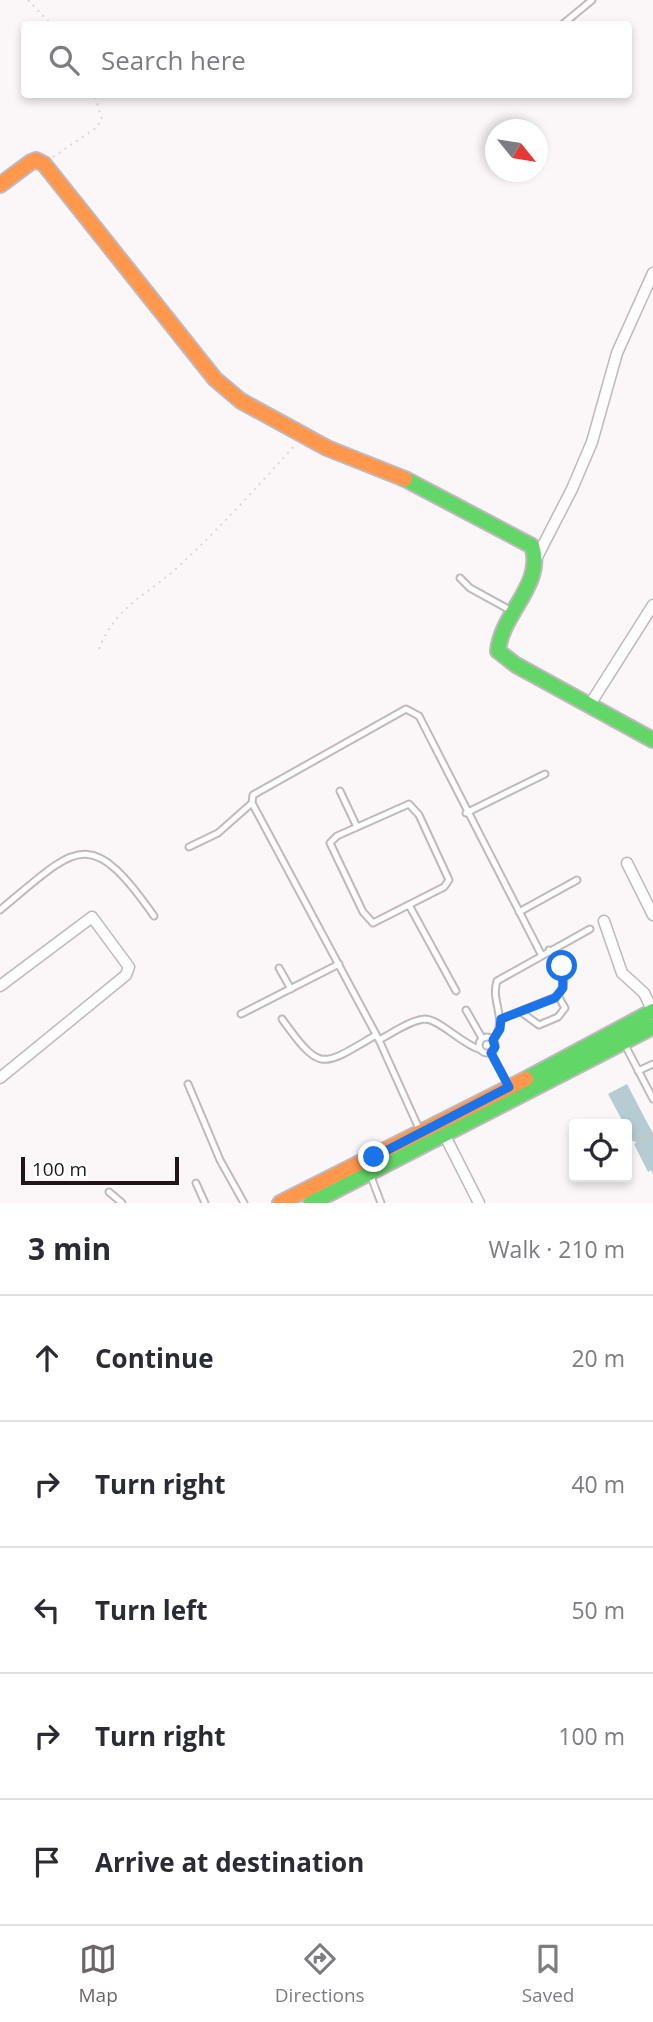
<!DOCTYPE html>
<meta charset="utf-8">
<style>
:root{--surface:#fff;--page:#f7f7f7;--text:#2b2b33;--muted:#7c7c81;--line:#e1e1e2;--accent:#6c6469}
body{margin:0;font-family:"Open Sans",sans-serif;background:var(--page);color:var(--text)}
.controls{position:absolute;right:21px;bottom:21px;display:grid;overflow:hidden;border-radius:7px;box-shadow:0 4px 10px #0003}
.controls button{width:63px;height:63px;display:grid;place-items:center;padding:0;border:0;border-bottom:2px solid var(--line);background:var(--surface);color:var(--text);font:35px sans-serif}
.compass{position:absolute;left:485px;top:119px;width:63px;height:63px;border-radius:50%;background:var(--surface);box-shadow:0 4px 10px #0003;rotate:120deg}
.scale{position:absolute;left:21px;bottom:18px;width:158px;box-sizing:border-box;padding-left:7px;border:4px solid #1f151b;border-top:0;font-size:19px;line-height:24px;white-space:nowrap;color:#1f151b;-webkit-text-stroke:5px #fff;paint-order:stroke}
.stop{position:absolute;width:21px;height:21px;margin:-16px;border:5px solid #1a73e8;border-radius:50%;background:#fff}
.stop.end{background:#1a73e8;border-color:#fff;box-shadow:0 2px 7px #0008}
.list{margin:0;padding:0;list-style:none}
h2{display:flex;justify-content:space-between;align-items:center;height:91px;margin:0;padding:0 28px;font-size:30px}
h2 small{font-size:23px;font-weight:400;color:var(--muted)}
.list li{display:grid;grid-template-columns:46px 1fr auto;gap:21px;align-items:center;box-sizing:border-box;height:126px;padding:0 28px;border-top:2px solid var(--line)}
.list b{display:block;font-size:26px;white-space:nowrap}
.list em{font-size:23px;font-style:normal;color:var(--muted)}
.icon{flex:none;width:38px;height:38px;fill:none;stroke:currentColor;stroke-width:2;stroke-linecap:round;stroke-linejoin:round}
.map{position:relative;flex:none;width:653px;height:1203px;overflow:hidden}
.search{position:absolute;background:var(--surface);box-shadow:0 4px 10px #0003;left:21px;right:21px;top:21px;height:77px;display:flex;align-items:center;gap:18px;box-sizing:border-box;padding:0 24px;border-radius:7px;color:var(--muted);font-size:26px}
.sheet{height:721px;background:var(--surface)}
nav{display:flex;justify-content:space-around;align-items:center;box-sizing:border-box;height:98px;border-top:2px solid var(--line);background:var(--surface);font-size:19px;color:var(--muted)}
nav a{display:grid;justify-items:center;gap:4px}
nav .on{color:var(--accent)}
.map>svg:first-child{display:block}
.shadow{fill:#0003}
.building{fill:#b5ccd2}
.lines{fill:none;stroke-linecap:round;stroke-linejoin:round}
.lane-casing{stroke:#c0b8bc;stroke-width:9}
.street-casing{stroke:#c0b8bc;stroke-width:13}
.fast-casing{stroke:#c0b8bc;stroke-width:18}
.slow-casing{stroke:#c0b8bc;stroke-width:18}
.path{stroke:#dad8d9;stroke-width:2;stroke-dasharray:2 5;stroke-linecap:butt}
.lane{stroke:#fefefe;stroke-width:5}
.street{stroke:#fefefe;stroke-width:10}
.fast{stroke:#63d668;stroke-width:14}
.slow{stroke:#ff974d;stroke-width:14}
.route{stroke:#1a73e8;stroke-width:9}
</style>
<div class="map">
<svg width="653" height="1203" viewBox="0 0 653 1203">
<rect width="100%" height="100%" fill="#fbf7f9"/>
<!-- shadow -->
<path class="shadow" d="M626,1087L653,1133V1174L610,1095Z"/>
<!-- building -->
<path class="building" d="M627,1084L652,1132L633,1142L627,1124H624L608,1094Z
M653,1134V1169L648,1172L634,1144Z"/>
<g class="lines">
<!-- lane casing -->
<g class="lane-casing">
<path id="lane" d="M563,24L592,0
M460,578L470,588L510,610
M340,791L357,827
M409,804L419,815L449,880L444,887L373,923L363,912L330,843L337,836Z
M466,813L545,774
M189,847L218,833L252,803
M409,905L456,991
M0,910C76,847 89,823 154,916
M519,912L577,880
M279,968L291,989
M466,1010L482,1038
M521,1012L539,1025L558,1017L565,1008L558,996
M241,1014L339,964
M282,1019C321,1073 321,1067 376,1035
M501,1019L558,996C570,977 563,964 549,950
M479 1045a8 8 0 1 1 16 0a8 8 0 1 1-16 0Z
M379,1040C391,1034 410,1020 425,1019C439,1019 462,1044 479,1049
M493,1040C509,1020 490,1002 497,981L590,929
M624,1043L653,1099
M491,1053L509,1087
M638,1071L653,1064
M188,1084L220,1160L244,1203
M421,1133L379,1040L252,803L253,795L406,709L419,716L541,954
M370,1174L381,1203
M196,1183L205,1203
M109,1192L122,1203"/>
</g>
<!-- street casing -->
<g class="street-casing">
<path id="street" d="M537,557L572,489L592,442L617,353L653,273
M589,706L653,605
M627,863L653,915
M604,921L622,973L644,993L653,1011
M0,986L92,917L129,967L126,975L0,1078
M445,1136L479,1203"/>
</g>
<!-- fast casing -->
<g class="fast-casing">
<path id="fast" d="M405,479L532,546C545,584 501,614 498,651L516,665L653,740
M526,1079L653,1011
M311,1203L653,1027"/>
</g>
<!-- slow casing -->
<g class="slow-casing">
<path id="slow" d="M0,185L31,162L36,160L44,164L215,379L241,401L327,448L405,479
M280,1203L526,1079"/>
</g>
<!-- path -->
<path class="path" d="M28,0L51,24
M53,157L96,128L102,119L94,94
M99,649C117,604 147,596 180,565C221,527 259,485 296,444"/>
<!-- lane -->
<use href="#lane" class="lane"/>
<!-- street -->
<use href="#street" class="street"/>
<!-- fast -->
<use href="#fast" class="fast"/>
<!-- slow -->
<use href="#slow" class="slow"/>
</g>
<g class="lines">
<!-- route -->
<path class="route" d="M374,1157L509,1087L491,1053L495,1047L493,1040L500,1029L501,1019L555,998L563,988L562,966"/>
</g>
</svg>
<div class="controls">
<button><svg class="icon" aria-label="locate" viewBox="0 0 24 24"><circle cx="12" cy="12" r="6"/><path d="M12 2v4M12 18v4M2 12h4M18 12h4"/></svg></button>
</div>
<svg class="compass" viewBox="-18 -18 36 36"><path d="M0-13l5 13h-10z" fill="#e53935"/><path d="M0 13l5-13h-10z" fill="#7c7c81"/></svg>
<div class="scale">100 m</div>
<div class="stop" style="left:562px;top:966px"></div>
<div class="stop end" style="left:374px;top:1157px"></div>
<div class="search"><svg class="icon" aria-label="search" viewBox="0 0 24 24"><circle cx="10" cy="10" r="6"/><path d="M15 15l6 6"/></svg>Search here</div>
</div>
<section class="sheet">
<h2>3 min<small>Walk · 210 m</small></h2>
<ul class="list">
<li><svg class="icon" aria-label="ahead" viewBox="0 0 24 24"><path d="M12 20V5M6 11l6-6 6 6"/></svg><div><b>Continue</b></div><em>20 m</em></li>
<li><svg class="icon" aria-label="right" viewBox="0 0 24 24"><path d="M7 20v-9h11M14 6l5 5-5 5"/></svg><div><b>Turn right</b></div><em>40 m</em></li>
<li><svg class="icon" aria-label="left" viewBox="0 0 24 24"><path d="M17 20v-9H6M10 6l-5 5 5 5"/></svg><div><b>Turn left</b></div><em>50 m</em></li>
<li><svg class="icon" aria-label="right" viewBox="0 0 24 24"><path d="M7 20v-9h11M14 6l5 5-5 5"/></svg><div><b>Turn right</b></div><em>100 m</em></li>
<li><svg class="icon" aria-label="arrive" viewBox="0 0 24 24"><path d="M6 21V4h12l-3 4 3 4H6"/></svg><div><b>Arrive at destination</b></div></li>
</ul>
</section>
<nav>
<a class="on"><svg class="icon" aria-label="map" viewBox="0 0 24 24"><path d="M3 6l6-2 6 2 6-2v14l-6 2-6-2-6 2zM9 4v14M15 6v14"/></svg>Map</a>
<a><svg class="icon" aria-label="directions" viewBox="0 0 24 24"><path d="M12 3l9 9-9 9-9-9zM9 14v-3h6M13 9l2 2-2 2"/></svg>Directions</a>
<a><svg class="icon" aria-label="saved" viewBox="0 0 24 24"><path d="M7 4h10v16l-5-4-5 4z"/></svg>Saved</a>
</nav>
